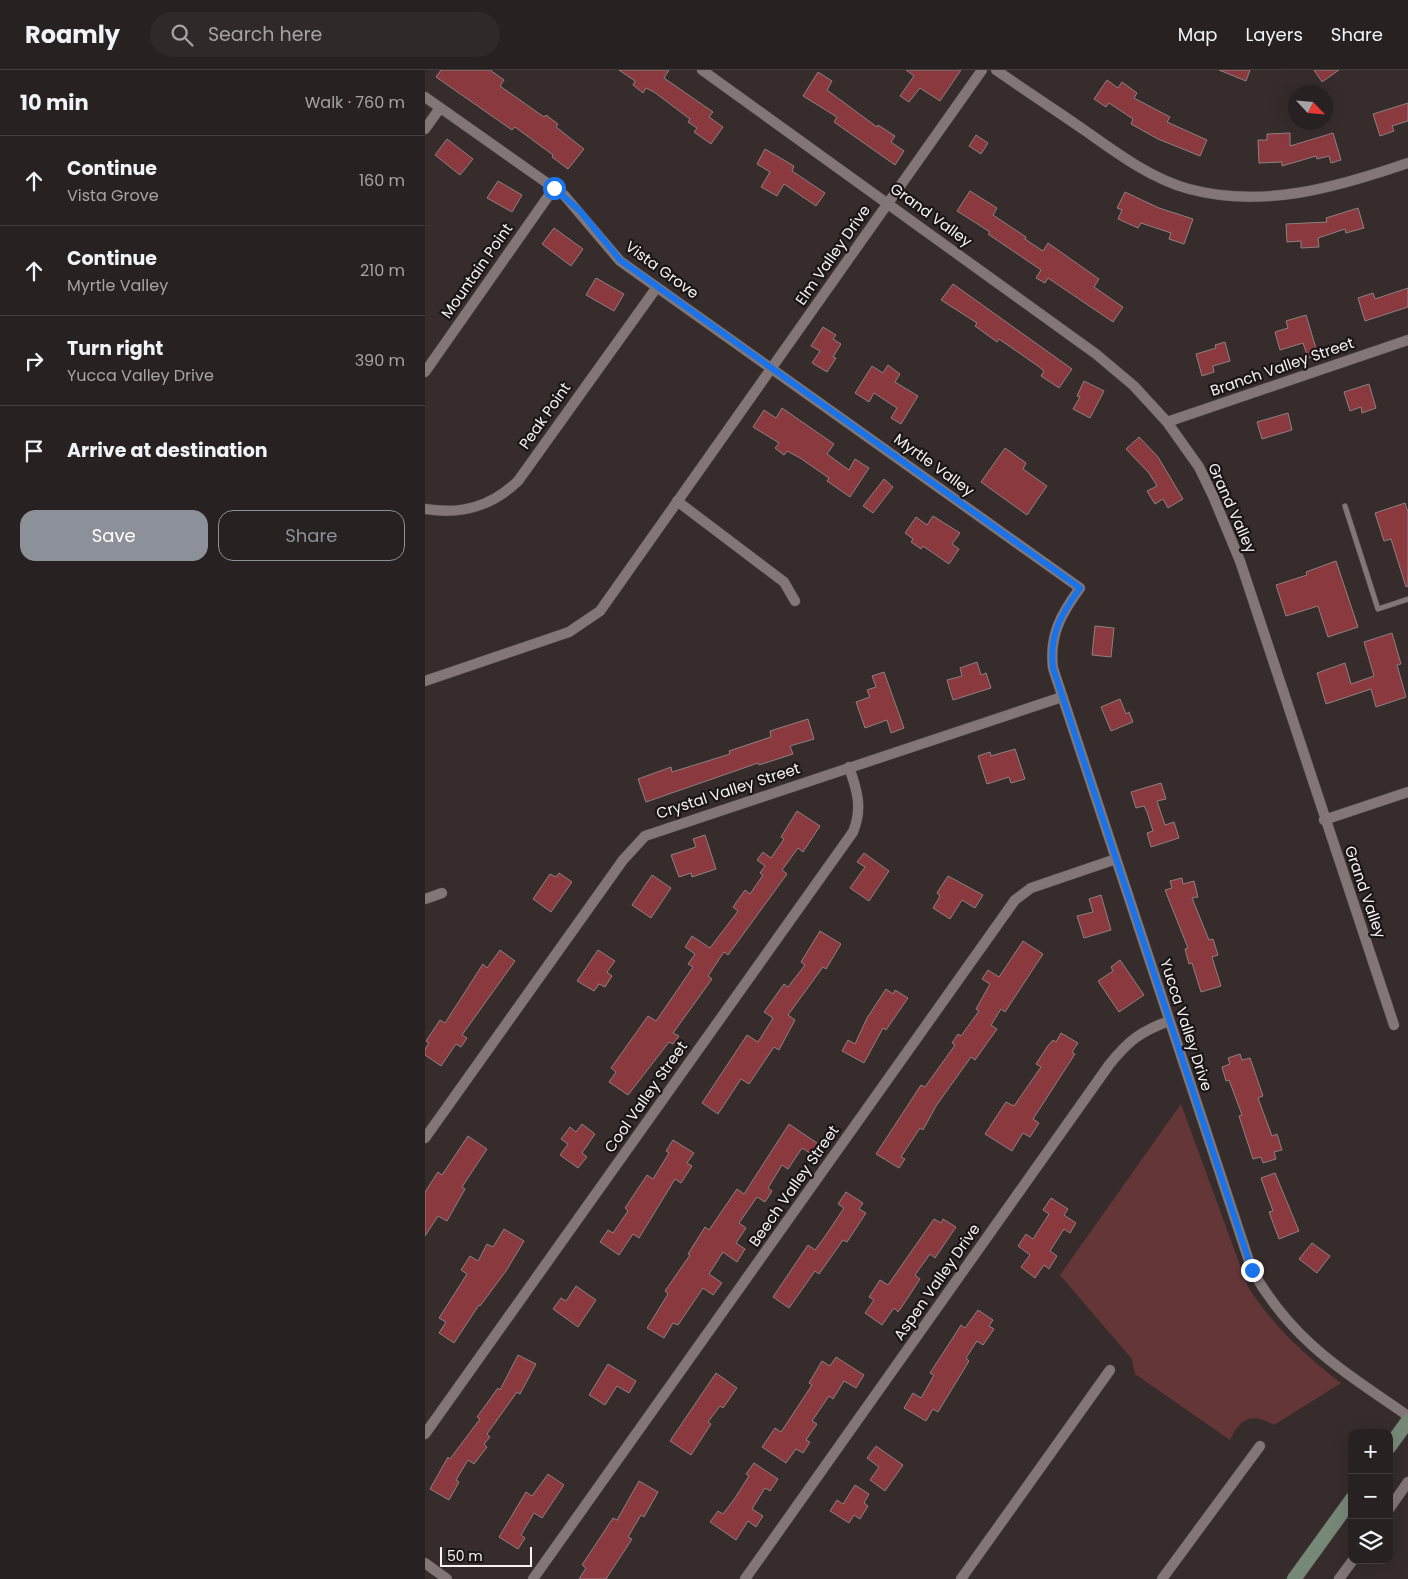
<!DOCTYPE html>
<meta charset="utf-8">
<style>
:root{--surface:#282121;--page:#30292a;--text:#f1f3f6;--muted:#a5a3a5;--line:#443e3f;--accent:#8c9099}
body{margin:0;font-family:Poppins,sans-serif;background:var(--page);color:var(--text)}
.controls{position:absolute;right:15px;bottom:15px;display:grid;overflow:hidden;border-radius:10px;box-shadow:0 5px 20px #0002}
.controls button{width:45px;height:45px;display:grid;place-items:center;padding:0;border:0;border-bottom:1px solid var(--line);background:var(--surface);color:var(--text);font:25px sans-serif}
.compass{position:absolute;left:863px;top:15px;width:45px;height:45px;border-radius:50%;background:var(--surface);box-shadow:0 5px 20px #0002;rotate:116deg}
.scale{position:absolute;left:15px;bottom:12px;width:92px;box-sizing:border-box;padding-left:5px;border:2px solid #f9f2f2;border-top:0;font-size:14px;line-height:18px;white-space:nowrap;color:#f9f2f2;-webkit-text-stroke:4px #1a1616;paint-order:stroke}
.stop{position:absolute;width:15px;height:15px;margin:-11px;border:4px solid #1a73e8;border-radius:50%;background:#fff}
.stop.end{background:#1a73e8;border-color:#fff;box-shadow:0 1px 5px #0008}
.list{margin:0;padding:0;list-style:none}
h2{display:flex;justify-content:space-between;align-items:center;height:65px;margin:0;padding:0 20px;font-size:21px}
h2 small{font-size:16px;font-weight:400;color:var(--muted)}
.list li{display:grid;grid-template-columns:32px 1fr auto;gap:15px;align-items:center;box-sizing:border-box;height:90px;padding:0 20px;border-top:1px solid var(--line)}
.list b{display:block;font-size:19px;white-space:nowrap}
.list p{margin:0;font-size:16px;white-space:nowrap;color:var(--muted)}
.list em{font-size:16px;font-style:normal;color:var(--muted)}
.actions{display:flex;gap:10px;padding:15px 20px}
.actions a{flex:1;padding:11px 0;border:1px solid var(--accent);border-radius:15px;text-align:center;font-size:18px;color:var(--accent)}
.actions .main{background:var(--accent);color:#fff}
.icon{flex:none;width:28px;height:28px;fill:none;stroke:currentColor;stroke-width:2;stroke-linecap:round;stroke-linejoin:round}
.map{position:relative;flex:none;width:983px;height:1509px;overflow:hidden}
header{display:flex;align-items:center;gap:30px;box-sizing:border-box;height:70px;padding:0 25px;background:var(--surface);border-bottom:1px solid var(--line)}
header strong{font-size:24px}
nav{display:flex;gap:28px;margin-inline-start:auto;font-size:18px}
.search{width:350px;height:45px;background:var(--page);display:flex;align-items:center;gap:12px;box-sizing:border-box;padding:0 18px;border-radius:28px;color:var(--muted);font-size:19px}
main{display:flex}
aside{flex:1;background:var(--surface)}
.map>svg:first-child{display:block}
.green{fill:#653637}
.building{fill:#8a393f;stroke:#8c8180}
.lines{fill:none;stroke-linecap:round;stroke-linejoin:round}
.lane-casing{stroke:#524949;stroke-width:6}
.street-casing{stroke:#524949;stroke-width:11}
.secondary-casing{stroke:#524949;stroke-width:15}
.lane{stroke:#827676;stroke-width:5}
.street{stroke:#827676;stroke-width:10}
.secondary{stroke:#768878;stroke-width:14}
.route{stroke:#1a73e8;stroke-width:6}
.labels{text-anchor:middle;stroke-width:4.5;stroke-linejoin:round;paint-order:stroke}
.street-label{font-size:15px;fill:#f9f2f2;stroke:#1a1616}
</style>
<header>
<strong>Roamly</strong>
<div class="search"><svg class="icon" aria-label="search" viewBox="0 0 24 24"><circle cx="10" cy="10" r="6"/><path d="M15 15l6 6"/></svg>Search here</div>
<nav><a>Map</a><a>Layers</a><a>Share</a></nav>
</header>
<main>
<aside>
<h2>10 min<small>Walk · 760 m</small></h2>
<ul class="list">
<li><svg class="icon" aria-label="ahead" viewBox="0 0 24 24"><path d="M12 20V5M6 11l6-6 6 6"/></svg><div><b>Continue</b><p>Vista Grove</p></div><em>160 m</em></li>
<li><svg class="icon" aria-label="ahead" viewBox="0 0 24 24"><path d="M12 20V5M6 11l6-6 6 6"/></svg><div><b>Continue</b><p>Myrtle Valley</p></div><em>210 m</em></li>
<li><svg class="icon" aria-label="right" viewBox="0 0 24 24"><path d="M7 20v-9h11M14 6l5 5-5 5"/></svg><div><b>Turn right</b><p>Yucca Valley Drive</p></div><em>390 m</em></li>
<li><svg class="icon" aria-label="arrive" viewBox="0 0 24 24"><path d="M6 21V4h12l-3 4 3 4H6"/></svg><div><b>Arrive at destination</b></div></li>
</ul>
<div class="actions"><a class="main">Save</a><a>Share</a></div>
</aside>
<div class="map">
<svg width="983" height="1509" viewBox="0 0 983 1509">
<rect width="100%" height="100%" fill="#362c2c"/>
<!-- green -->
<path class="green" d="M756,1034L823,1217C848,1256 880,1285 916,1313L849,1355C827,1342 815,1348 805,1370L710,1304L707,1289L635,1205Z"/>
<!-- building -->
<path class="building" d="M16,0H65L79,10L75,16L119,47L121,45L133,54L131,57L159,79L143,99L127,87L128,85L90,57L87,60L11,7Z
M194,0H244L239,8L288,42L284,47L298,57L286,74L269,62L272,58L263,52L265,49L229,22L221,18L218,23L208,15L210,11Z
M481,0H536L515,31L495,18L484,32L475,26L489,6Z
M794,0H825L821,11Z
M889,0H914L897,12Z
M393,2L407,11L402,20L452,57L453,55L470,66L466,72L479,81L470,95L409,52L412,47L378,26Z
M682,10L693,18L697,12L712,23L709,28L745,47L742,52L782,70L775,86L733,69L706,54L708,49L684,33L681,37L669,29Z
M983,33V51L967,56L969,61L955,66L948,44Z
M865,63V76L908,63L916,90L906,93L904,86L892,89L891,86L857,96V92L834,93L833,70H842V64Z
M551,65L563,73L556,84L544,76Z
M22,69L48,89L35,105L10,85Z
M340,79L369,96L367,101L400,123L391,136L359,114L352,126L336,117L345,102L332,94Z
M73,111L97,125L87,142L62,128Z
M545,121L572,138L568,145L601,167L600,169L618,181L623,173L674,209L669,217L698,237L688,252L623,208L620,213L611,208L616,200L563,164L565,162L532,141Z
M700,122L734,138L768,149L759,174L744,169L746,163L716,153L713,158L693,149L697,140L692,138Z
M933,138L939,158L921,163L920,159L893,168L894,177L876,178V171L862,172L861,154L902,152L901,148Z
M129,158L158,179L146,196L117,174Z
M171,208L199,224L189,241L161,225Z
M528,214L647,299L634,318L616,306L619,301L613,296L574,269L572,272L550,256L552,253L516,230Z
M983,218V237L940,251L933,228L948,223L950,229Z
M881,245L893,285L883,288L878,273L855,280L850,262L863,258L861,251Z
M398,257L411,265L408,269L416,274L408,287L411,288L402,302L387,293L395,281L386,276Z
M800,272L805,291L788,296L789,302L777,306L771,284L791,278L790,275Z
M463,295L475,304L470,312L493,326L476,354L466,348L472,338L449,323L444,332L430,323L447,296L458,303Z
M659,311L679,321L665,348L648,339L655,327L652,326Z
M944,314L951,338L937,343L936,337L925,341L919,322Z
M357,338L409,374L402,384L424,400L430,389L444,398L425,427L402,411L404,408L375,388L362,381L359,385L350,378L354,373L328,357L339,340L351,348Z
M863,343L867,360L837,369L832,352Z
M714,367L733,387L758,429L743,438L738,429L730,434L722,421L732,416L724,403L701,379Z
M580,378L601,393L598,399L622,416L602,445L556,412Z
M459,409L468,417L448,443L438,436Z
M980,433L983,442V516L981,517L966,469L959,471L950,443Z
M508,446L535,463L527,474L534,479L524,494L498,476L496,479L486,472L488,469L480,463L491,447L502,455Z
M911,491L933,557L903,567L893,536L861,546L851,515L882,505L881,502Z
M670,556L689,558L686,587L667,585Z
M967,563L976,594L972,595L981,627L951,637L946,619L901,634L892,603L920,593L926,614L949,606L939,572Z
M552,592L556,605L561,603L566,618L528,630L522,610L537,606L535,598Z
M459,602L479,658L466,663L462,650L440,658L431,632L445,627L442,620L451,617L447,606Z
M695,629L701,644L704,642L708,652L686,661L676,637Z
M383,649L389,669L365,676L368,684L334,695L333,693L221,732L213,709L246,697L247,702L305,684L304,681L346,667L345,661Z
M590,679L600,709L586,713L584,707L562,714L553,686L565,682L566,686Z
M736,713L741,729L732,731L740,755L749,752L754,768L726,777L722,763L728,761L722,742L719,736L711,738L706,722Z
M372,741L395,756L378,782L373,778L357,800L362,804L303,885L299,882L283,906L287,909L248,963L254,966L248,974L244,972L203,1025L184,1012L191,1002L186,998L223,946L231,951L268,897L263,894L270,884L260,877L267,866L285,878L313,841L308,837L320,820L325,824L338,805L335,803L340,796L332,790L338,782L346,788L359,769L356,767Z
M280,765L291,799L267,807L266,803L254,807L246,785L271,777L268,769Z
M439,783L464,801L444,831L425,818L440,797L432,792Z
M134,803L147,812L126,842L108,829L125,804L131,807Z
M227,805L246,818L226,848L207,835Z
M523,806L558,825L550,838L537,830L525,849L508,838L515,826L512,823Z
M757,808L758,814L769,811L773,827L767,828L784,870L788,869L793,885L787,887L796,916L776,922L767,893L764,894L760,879L763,878L740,820L747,818L745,811Z
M676,825L686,860L659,868L652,846L668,842L664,829Z
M395,861L416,874L401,899L398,897L363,945L370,950L354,980L349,977L324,1014L316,1009L293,1044L277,1033L322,965L333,972L348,948L339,942L359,914L363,917L380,895L376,892Z
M598,871L618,884L580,942L576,939L566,955L572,959L550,990L546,987L511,1036L498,1060L495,1058L476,1087L480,1089L474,1098L451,1084L496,1015L500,1017L530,975L527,973L533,964L536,966L554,941L551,939L565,914L557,909L563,900L574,907Z
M75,880L90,891L37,965L42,968L36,977L31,974L16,996L0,985V979L4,973L1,971L15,950L20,953L58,894L62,898Z
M173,880L190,891L182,902L187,906L180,917L174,914L169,921L152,911Z
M695,890L719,925L694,942L673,911L688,901L686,897Z
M461,919L468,924L470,920L483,928L461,960L458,958L439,993L417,981L423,970L430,974L442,948Z
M636,963L653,973L647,982L650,984L608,1049L614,1053L605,1067L598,1063L587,1081L560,1064L581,1032L589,1036L616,997L611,994L622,977L628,970L631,972Z
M815,984L817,990L825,988L838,1026L833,1028L847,1066L852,1064L857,1080L849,1082L851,1089L838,1093L836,1087L828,1089L814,1046L817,1045L804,1010L801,1011L797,997L805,994L803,988Z
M157,1054L170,1064L157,1083L162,1087L153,1098L135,1085L143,1074L136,1069L145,1057L151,1062Z
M364,1054L395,1075L388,1085L377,1078L363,1099L357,1095L343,1118L347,1121L340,1132L332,1127L314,1153L321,1158L311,1173L320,1179L312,1192L298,1182L284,1204L297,1213L288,1225L278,1218L253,1255L248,1253L239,1268L222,1258L243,1224L240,1221L265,1185L263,1184L280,1157L284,1160L312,1119L319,1124Z
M43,1066L62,1079L37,1117L40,1119L22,1151L13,1146L0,1166V1122L13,1102L17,1105Z
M248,1070L269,1083L262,1093L267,1096L256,1113L250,1109L214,1168L208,1164L194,1185L175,1172L183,1160L188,1163L203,1141L200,1138L222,1105L228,1109L244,1083L241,1081Z
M850,1103L874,1161L854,1169L844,1142L848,1141L836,1108Z
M421,1122L438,1133L434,1139L441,1143L422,1172L418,1170L394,1204L390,1201L364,1238L348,1227L383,1175L390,1180L401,1165L419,1138L413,1134Z
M626,1128L643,1139L639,1145L651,1153L645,1163L639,1159L625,1181L632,1186L624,1199L619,1195L610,1208L596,1197L605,1185L593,1176L601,1164L608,1169L624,1144L618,1140Z
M509,1149L516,1153L518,1149L531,1157L510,1188L505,1184L490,1205L495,1209L482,1229L473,1242L469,1238L457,1255L440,1243L449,1230L444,1227L455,1210L463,1215Z
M79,1159L99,1171L81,1201L55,1236L54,1235L29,1273L14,1263L21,1252L14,1248L42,1204L36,1200L45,1186L53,1191L62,1174L68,1177Z
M887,1173L905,1186L892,1203L874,1189Z
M151,1216L171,1230L153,1257L128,1239L136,1228L141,1231Z
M553,1240L568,1250L564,1256L569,1259L558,1275L552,1271L541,1288L544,1291L513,1342L508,1339L501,1351L479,1338L488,1323L496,1328L509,1305L505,1303L529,1266L536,1255L540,1258Z
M93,1285L111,1294L95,1324L92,1322L62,1364L65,1367L59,1374L62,1377L49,1394L43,1390L31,1410L34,1412L24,1430L5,1419L23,1387L25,1389L55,1349L52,1347L73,1318L75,1320Z
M411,1287L439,1305L431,1318L419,1311L408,1329L404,1326L387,1351L392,1354L381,1370L385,1372L378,1383L371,1379L361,1393L337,1377L350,1358L356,1362L360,1356L387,1315L384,1313L397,1291L405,1296Z
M183,1294L211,1311L204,1323L192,1316L180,1335L164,1325Z
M291,1303L312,1318L298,1338L295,1336L283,1352L286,1354L266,1385L245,1371Z
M451,1376L478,1395L460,1421L445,1410L454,1397L442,1388Z
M329,1393L353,1409L345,1421L340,1418L327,1439L338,1446L331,1457L323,1451L311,1470L285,1452L293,1441L298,1444L310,1428L324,1406L321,1404Z
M123,1404L139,1415L117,1448L109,1443L96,1465L100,1468L93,1479L74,1467L101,1422L107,1426Z
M214,1411L233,1422L219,1447L216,1445L203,1467L207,1469L181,1509H154L161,1498L157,1495L188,1448L192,1450Z
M430,1415L444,1424L439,1433L443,1436L435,1449L429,1445L424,1453L405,1441L412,1430L418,1434Z"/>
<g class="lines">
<!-- lane casing -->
<g class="lane-casing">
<path id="lane" d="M920,436L953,539L983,529"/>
</g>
<!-- street casing -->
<g class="street-casing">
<path id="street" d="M277,0L671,284L709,316L742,352L774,397L788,426L815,491L969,955
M571,0C601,21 632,41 662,62C693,84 727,109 764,119C839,139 913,117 983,93
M0,27L139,125L195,191L655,518C636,544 624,565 628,598L827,1200C868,1272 917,1300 983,1346
M0,59L15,38
M0,302L129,118
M742,352L983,270
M252,431L359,512L370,531
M0,439C36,445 66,437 93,411L232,217
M0,611L144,562L175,541L557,0
M899,750L983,722
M0,829L17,823
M0,1068L198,790L220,766L637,627
M0,1364L428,762C438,738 432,720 424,697
M964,1439L983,1412
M0,1493L22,1509
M108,1509L590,830L606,818L691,789
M320,1509L684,995C703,971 716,961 744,951
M536,1509L685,1300
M737,1509L835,1376
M914,1509L928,1490"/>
</g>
<!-- secondary casing -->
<g class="secondary-casing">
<path id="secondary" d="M964,1377L983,1351
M869,1509L927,1429"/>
</g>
<!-- lane -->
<use href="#lane" class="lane"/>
<!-- street -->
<use href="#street" class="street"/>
<!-- secondary -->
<use href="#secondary" class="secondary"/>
</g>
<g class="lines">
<!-- route -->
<path class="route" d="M129,118L155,141L195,190L655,518C636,544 624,565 628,598L827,1200"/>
</g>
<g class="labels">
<!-- street labels -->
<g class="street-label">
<text transform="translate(506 145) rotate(36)" y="5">Grand Valley</text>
<text transform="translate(408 185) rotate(-55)" y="5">Elm Valley Drive</text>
<text transform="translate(237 200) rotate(36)" y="5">Vista Grove</text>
<text transform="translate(52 201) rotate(-55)" y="5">Mountain Point</text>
<text transform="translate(857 297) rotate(-19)" y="5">Branch Valley Street</text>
<text transform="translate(120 346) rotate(-55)" y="5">Peak Point</text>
<text transform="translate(509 395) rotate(36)" y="5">Myrtle Valley</text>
<text transform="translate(807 438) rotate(66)" y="5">Grand Valley</text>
<text transform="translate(303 721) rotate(-18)" y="5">Crystal Valley Street</text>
<text transform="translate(940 822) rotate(71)" y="5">Grand Valley</text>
<text transform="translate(761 955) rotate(72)" y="5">Yucca Valley Drive</text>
<text transform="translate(221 1027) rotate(-55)" y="5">Cool Valley Street</text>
<text transform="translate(369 1116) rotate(-55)" y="5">Beech Valley Street</text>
<text transform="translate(512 1212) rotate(-55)" y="5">Aspen Valley Drive</text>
</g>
</g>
</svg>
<div class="controls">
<button>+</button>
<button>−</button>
<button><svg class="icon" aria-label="layers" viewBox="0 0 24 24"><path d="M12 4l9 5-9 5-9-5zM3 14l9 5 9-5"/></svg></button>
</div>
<svg class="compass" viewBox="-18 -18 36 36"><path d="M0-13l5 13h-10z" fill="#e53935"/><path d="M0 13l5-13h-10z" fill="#a5a3a5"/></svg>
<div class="scale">50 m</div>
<div class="stop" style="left:129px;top:118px"></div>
<div class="stop end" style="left:827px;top:1200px"></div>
</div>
</main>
